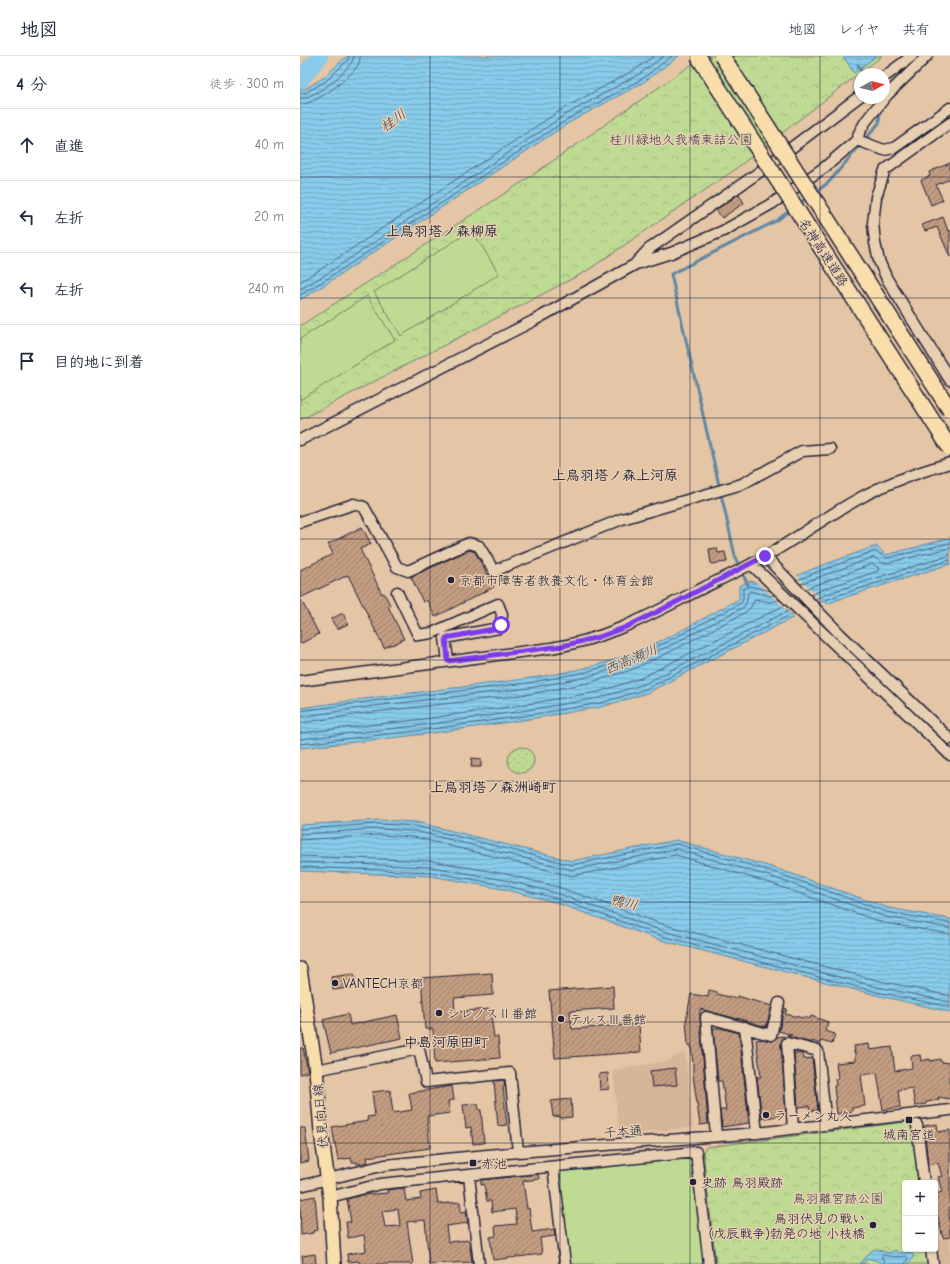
<!DOCTYPE html>
<html lang="ja">
<meta charset="utf-8">
<style>
:root{--surface:#fff;--page:#f2f2f3;--text:#1f2937;--muted:#747a83;--line:#e0e1e3}
body{margin:0;font-family:"Comic Neue","Klee One",sans-serif;background:var(--page);color:var(--text)}
.controls{position:absolute;right:12px;bottom:12px;display:grid;overflow:hidden;border-radius:4px;box-shadow:0 1px 3px #0004}
.controls button{width:36px;height:36px;display:grid;place-items:center;padding:0;border:0;border-bottom:1px solid var(--line);background:var(--surface);color:var(--text);font:20px sans-serif}
.compass{position:absolute;left:554px;top:12px;width:36px;height:36px;border-radius:50%;background:var(--surface);box-shadow:0 1px 3px #0004;rotate:82deg}
.stop{position:absolute;width:12px;height:12px;margin:-9px;border:3px solid #7c3aed;border-radius:50%;background:#fff}
.stop.end{background:#7c3aed;border-color:#fff;box-shadow:0 1px 4px #0008}
.list{margin:0;padding:0;list-style:none}
h2{display:flex;justify-content:space-between;align-items:center;height:52px;margin:0;padding:0 16px;font-size:17px}
h2 small{font-size:13px;font-weight:400;color:var(--muted)}
.list li{display:grid;grid-template-columns:26px 1fr auto;gap:12px;align-items:center;box-sizing:border-box;height:72px;padding:0 16px;border-top:1px solid var(--line)}
.list b{display:block;font-size:15px;white-space:nowrap}
.list em{font-size:13px;font-style:normal;color:var(--muted)}
.icon{flex:none;width:22px;height:22px;fill:none;stroke:currentColor;stroke-width:2;stroke-linecap:round;stroke-linejoin:round}
.map{position:relative;flex:none;width:650px;height:1208px;overflow:hidden}
header{display:flex;align-items:center;gap:24px;box-sizing:border-box;height:56px;padding:0 20px;background:var(--surface);border-bottom:1px solid var(--line)}
header strong{font-size:19px}
nav{display:flex;gap:22px;margin-inline-start:auto;font-size:14px}
main{display:flex}
aside{flex:1;background:var(--surface)}
.map>svg:first-child{display:block}
.built{fill:#d6b698}
.grass{fill:url(#grass-dots);stroke:#707e67}
.park{fill:url(#park-crowns);stroke:#707e67}
.pitch{fill:#bfdb93;stroke:#707e67}
.water{fill:url(#water-rules);stroke:#5f87a4}
.pier{fill:#e4c5a5}
.lines{fill:none;stroke-linecap:round;stroke-linejoin:round}
.shore{stroke:#4b6681;stroke-width:1}
.stream{stroke:#5f87a4;stroke-width:3}
.river{stroke:#88cbea;stroke-width:17}
.building{fill:url(#building-hatch);stroke:#22223b;fill-rule:evenodd}
.minor-casing{stroke:#22223b;stroke-width:13}
.major-casing{stroke:#22223b;stroke-width:16}
.minor{stroke:#e9cfb1;stroke-width:10}
.major{stroke:#f9deab;stroke-width:13}
.highway-bridge-casing{stroke:#22223b;stroke-width:18;stroke-linecap:butt}
.highway-bridge{stroke:#f9deab;stroke-width:15}
.route{stroke:#7c3aed;stroke-width:5}
.grid{fill:none;stroke:#22223b;stroke-width:1;stroke-opacity:0.55}
.poi-dot{fill:#22223b;stroke:#e9cfb1;stroke-width:1.5}
.labels{text-anchor:middle;stroke-width:3;stroke-linejoin:round;paint-order:stroke}
.park-label{font-size:13px;fill:#3a3e48;stroke:#e9cfb1}
.street-label{font-size:13px;fill:#22223b;stroke:#e9cfb1}
.poi-label{font-size:13px;fill:#22223b;stroke:#e9cfb1;text-anchor:start}
.water-label{font-size:14px;font-style:italic;fill:#36445e;stroke:#e9cfb1}
.neighbourhood-label{font-size:14px;font-weight:bold;fill:#22223b;stroke:#e9cfb1}
</style>
<header>
<strong>地図</strong>
<nav><a>地図</a><a>レイヤ</a><a>共有</a></nav>
</header>
<main>
<aside>
<h2>4 分<small>徒歩 · 300 m</small></h2>
<ul class="list">
<li><svg class="icon" aria-label="ahead" viewBox="0 0 24 24"><path d="M12 20V5M6 11l6-6 6 6"/></svg><div><b>直進</b></div><em>40 m</em></li>
<li><svg class="icon" aria-label="left" viewBox="0 0 24 24"><path d="M17 20v-9H6M10 6l-5 5 5 5"/></svg><div><b>左折</b></div><em>20 m</em></li>
<li><svg class="icon" aria-label="left" viewBox="0 0 24 24"><path d="M17 20v-9H6M10 6l-5 5 5 5"/></svg><div><b>左折</b></div><em>240 m</em></li>
<li><svg class="icon" aria-label="arrive" viewBox="0 0 24 24"><path d="M6 21V4h12l-3 4 3 4H6"/></svg><div><b>目的地に到着</b></div></li>
</ul>
</aside>
<div class="map">
<svg width="650" height="1208" viewBox="0 0 650 1208">
<defs>
<pattern id="grass-dots" width="8" height="8" patternUnits="userSpaceOnUse"><rect width="8" height="8" fill="#bfdb93"/><path d="M2 2h.1M6 6h.1" fill="none" stroke="#a4bc80" stroke-width="1.8" stroke-linecap="round"/></pattern>
<pattern id="park-crowns" width="20" height="18" patternUnits="userSpaceOnUse"><rect width="20" height="18" fill="#bfdb93"/><path d="M2 6a3 3 0 1 1 6 0M12 15a3 3 0 1 1 6 0" fill="none" stroke="#a4bc80"/></pattern>
<pattern id="water-rules" width="6" height="5" patternUnits="userSpaceOnUse"><rect width="6" height="5" fill="#88cbea"/><path d="M0 2.5h6" fill="none" stroke="#75aeca"/></pattern>
<pattern id="building-hatch" width="6" height="6" patternUnits="userSpaceOnUse"><rect width="6" height="6" fill="#c39d81"/><path d="M-1 1l2-2M0 6l6-6M5 7l2-2" fill="none" stroke="#9e806b"/></pattern>
</defs>
<rect width="100%" height="100%" fill="#e4c5a5"/>
<filter id="ink" filterUnits="userSpaceOnUse"><feTurbulence type="fractalNoise" baseFrequency=".025" numOctaves="2"/><feDisplacementMap in="SourceGraphic" scale="8" xChannelSelector="R" yChannelSelector="G"/><feConvolveMatrix kernelMatrix="1 2 1 2 8 2 1 2 1" color-interpolation-filters="sRGB"/></filter>
<g filter="url(#ink)">
<!-- built -->
<path class="built" d="M385,995L393,1071L319,1079L313,1014L368,1005Z
M650,1182V1208H636L635,1185Z"/>
<!-- grass -->
<path class="grass" d="M208 704a13 13 0 1 1 26 0a13 13 0 1 1-26 0Z"/>
<!-- park -->
<path class="park" d="M404,0H582L430,117L285,216L0,364V270L224,125Z
M614,1065L621,1127H605V1193H629L630,1208H416L403,1096L407,1091Z"/>
<!-- pitch -->
<path class="pitch" d="M172,174L199,218L101,280L74,236Z
M67,240L95,284L0,344V283Z
M388,1102L393,1106L405,1208H268L257,1119L262,1114Z"/>
<!-- water -->
<path class="water" d="M47,0H379L344,26L270,66L29,226L0,244V10L10,21L1,29L3,34L23,22Z
M543,0H575V1L554,17Z
M650,482V508L537,544L492,562L347,637L301,651L217,665L126,678L0,692V652C54,644 108,637 162,631C216,624 273,619 325,600C364,586 402,563 439,543V530L451,525L470,531L515,512L576,490L586,499Z
M79,764L116,766L272,805L376,784L475,812L589,852L650,863V956L576,939L360,884L254,846L203,833L131,820L0,815V769Z
M576,1193L589,1197L595,1194L599,1197L603,1196H610L613,1198V1202L608,1208H586L568,1202L563,1208H560L571,1195Z"/>
<!-- pier -->
<path class="pier" d="M496,518L528,550L496,563L455,525L470,529Z"/>
<g class="lines">
<!-- shore -->
<path class="shore" d="M0,36L5,37L26,25L48,4L49,0
M0,42C13,44 53,13 54,0
M0,48C14,50 51,21 58,9C60,6 60,3 60,0
M0,226L21,213L261,54L336,13L354,0
M0,233L25,219L265,59L339,18L364,0
M0,239L27,223L268,63L342,23L372,0
M497,524L517,516L575,495L587,502L650,487
M500,528L574,501L582,507H587L650,492
M505,533L572,508L579,512L578,515L532,530L510,539
M515,543L535,535L650,499
M519,547L536,540L650,504
M0,655L73,645L228,627L286,616L327,604L367,586L441,547L443,544V533L450,530L471,535
M0,661L74,650L229,632L287,621L329,608L369,590L444,551L447,545L448,537L450,535L469,540L475,539
M0,667L74,656L230,638L288,627L331,614L372,595L446,556L451,551L455,543L469,546L480,544
M0,677L124,663L215,650L298,636L341,622L485,549
M0,683L124,669L216,656L299,642L344,628L490,554
M0,688L125,674L217,661L301,647L346,633L494,557
M0,773L79,768L116,770L272,809L377,788L474,816L587,856L650,867
M0,778L79,773L115,775L272,814L376,793L472,821L586,861L650,872
M0,784L79,779L114,781L272,820L376,799L470,827L584,867L650,878
M0,800L132,805L206,818L258,831L365,869L580,925L650,940
M0,806L132,811L205,824L256,837L363,875L578,931L650,946
M0,811L131,816L204,829L255,842L362,880L577,936L650,951
M585,1208L584,1205L581,1201L583,1199C591,1201 598,1201 606,1200L608,1202L605,1208"/>
<!-- stream -->
<path class="stream" d="M558,9L563,18
M516,136L529,126L579,67L580,53
M498,149L508,141
M448,529L436,504L371,218L476,165L492,153"/>
<!-- river -->
<path class="river" d="M0,24L20,0"/>
</g>
<!-- building -->
<path class="building" d="M650,107V123L636,129L643,144L631,149L621,124L630,120L629,116Z
M439,138L444,147L422,162L416,154Z
M643,161L648,175L650,174V201L637,171L625,175L622,169Z
M62,471L71,488L60,493L82,538L84,537L90,549L88,550L104,583L92,589V588L84,592L48,519L0,542L19,578L0,588V514L33,498L28,488Z
M417,492L418,497L425,496L427,506L411,508L409,493Z
M169,494L175,496L194,531L135,561L127,544L123,546L111,521Z
M43,557L48,568L37,573L31,563Z
M172,702L181,703V711H171Z
M192,917L193,939L154,942L155,956L190,953L194,981H198L200,1002L135,1007L133,973H125L121,922Z
M54,918L56,931L33,934L31,921Z
M313,930L314,952L270,955L272,973L339,968L341,996L255,1002L249,935Z
M409,934L417,936V938L437,943V940L472,950L466,971L438,962V963L400,953V962L408,1068L400,1069L393,1019V1009L391,989H388L386,965L391,938L408,941Z
M484,952L487,953L485,958L503,962L504,961L510,963L511,960L528,966L525,975L535,978L532,988L521,985L520,988L512,985V987L486,980L492,979L479,975Z
M48,958L50,969L97,959L102,982L31,997L23,964Z
M413,972H420L439,977L449,1067L422,1071L420,1054H426L422,1025H418Z
M484,980L481,987L486,1058L462,1063L457,1021H461L456,984L462,983L472,985L477,981Z
M569,988L570,994L592,991L595,1015L612,1012L611,1000L620,999L621,1005L630,1003V1005L640,1003L641,1006L650,1007V1043L638,1041L639,1044L626,1046V1048L615,1050L612,1032L598,1034L600,1051L583,1054L577,1017L561,1019L565,1050L552,1052V1055L537,1058L534,1030L536,1029L535,1023L538,1022L536,1007L555,1005V997L553,996H555L554,990Z
M0,992H3L8,1016L0,1018Z
M494,997L503,998L504,1003L512,1002L518,1054L510,1055L509,1050L498,1051Z
M375,1012L377,1029L352,1031L350,1015Z
M308,1017L309,1033L300,1034L299,1018Z
M204,1024L205,1030L203,1031L207,1069L198,1070L194,1025Z
M152,1030L154,1044L148,1045L150,1057L127,1060L130,1092L67,1101L68,1106L57,1108V1106H52L51,1102L38,1104L32,1071L68,1065L67,1061L75,1060L72,1036L90,1034L93,1057L112,1054L109,1037Z
M271,1043L272,1061L260,1062V1060L253,1061L251,1045Z
M178,1048L179,1054H181L184,1087L173,1088L171,1071L166,1072L163,1049Z
M637,1068L638,1076L650,1074V1154H649L650,1181L643,1182L635,1150V1144L637,1143L636,1138L642,1136L638,1121L642,1120L638,1107L628,1109L624,1070Z
M0,1072H5L9,1105L0,1107Z
M238,1118L239,1123L223,1125L227,1153L229,1152L232,1176L254,1173L255,1180L240,1182L242,1198L193,1204L190,1181L196,1180L195,1170L217,1168L215,1153L192,1156L191,1145H187L184,1128L181,1129V1124Z
M104,1132L106,1145L121,1143L120,1137L136,1134L138,1148L160,1146L161,1156L166,1155L168,1167L146,1170L148,1186L169,1184L172,1206L129,1208L125,1164L107,1166L113,1208H60L59,1205L48,1206L47,1198L66,1195L64,1179L48,1182L46,1166H51L47,1143L62,1139L88,1137L87,1134ZM98,1153L100,1170L85,1171L82,1155Z
M15,1140L18,1174L13,1175V1177L1,1179L0,1143Z
M15,1198L16,1208H3L2,1200Z"/>
<g class="lines">
<!-- minor casing -->
<g class="minor-casing">
<path id="minor" d="M584,21L612,0
M650,67L585,114L576,141L573,167L575,187L579,205L587,223L650,324
M557,84L584,94L594,92L650,52
M336,207L349,193L458,117L560,40
M0,384L233,265L336,208L371,197L423,175L473,147L525,111L557,84L559,77L566,65L587,39L627,0
M0,466L54,448L64,451L97,511L108,515L169,487L179,490L194,515L322,463L442,428L502,395L530,393
M465,500L540,578L650,683
M451,508L650,699
M97,536L118,579L132,577L198,548L202,558L201,569L199,572L145,582L148,605
M0,625L251,592C302,584 343,563 389,539C414,526 440,515 464,501C497,482 527,460 560,442C588,426 619,416 650,407
M445,971L457,1077
M16,1014L119,993L126,1026L210,1017L218,1096
M617,1069L624,1127
M493,1072L487,987L518,995L526,1069
M416,1080L406,961L471,979L479,947
M253,1111L265,1208
M169,1120L179,1208
M0,1130L85,1109L218,1096L457,1077L650,1054
M30,1141L80,1128L396,1096L409,1208
M631,1193L633,1208"/>
</g>
<!-- major casing -->
<g class="major-casing">
<path id="major" d="M0,913L16,1014L21,1075L30,1141L34,1208"/>
</g>
<!-- minor -->
<use href="#minor" class="minor"/>
<!-- major -->
<use href="#major" class="major"/>
<!-- highway-bridge casing -->
<g class="highway-bridge-casing">
<path id="highway-bridge" d="M398,0L650,392
M422,0L650,354"/>
</g>
<!-- highway-bridge -->
<use href="#highway-bridge" class="highway-bridge"/>
</g>
</g>
<g class="lines" filter="url(#ink)">
<!-- route -->
<path class="route" d="M201,569L199,572L146,582L148,605L262,590L299,581L326,571L357,556L465,500"/>
</g>
<!-- grid -->
<path class="grid" d="M130,0V1208M260,0V1208M390,0V1208M520,0V1208M0,121H650M0,242H650M0,362H650M0,483H650M0,604H650M0,725H650M0,846H650M0,966H650M0,1087H650"/>
<!-- markers -->
<g class="poi-dot">
<circle cx="151" cy="524" r="4"/>
<circle cx="35" cy="927" r="4"/>
<circle cx="139" cy="957" r="4"/>
<circle cx="261" cy="963" r="4"/>
<circle cx="466" cy="1059" r="4"/>
<rect x="605" y="1060" width="8" height="8" rx="2"/>
<rect x="169" y="1103" width="8" height="8" rx="2"/>
<circle cx="393" cy="1126" r="4"/>
<circle cx="573" cy="1169" r="4"/>
</g>
<g class="labels">
<!-- park labels -->
<g class="park-label">
<text x="381" y="88">桂川緑地久我橋東詰公園</text>
<text x="538" y="1147">鳥羽離宮跡公園</text>
</g>
<!-- street labels -->
<g class="street-label">
<text transform="translate(524 196) rotate(57)" y="5">名神高速道路</text>
<text transform="translate(20 1060) rotate(-95)" y="5">伏見向日線</text>
<text transform="translate(323 1075) rotate(-4)" y="5">千本通</text>
</g>
<!-- poi labels -->
<g class="poi-label">
<text x="159" y="529">京都市障害者教養文化・体育会館</text>
<text x="43" y="932">VANTECH京都</text>
<text x="147" y="962">シレノスⅡ番館</text>
<text x="269" y="968">テルスⅢ番館</text>
<text x="474" y="1064">ラーメン丸久</text>
<text x="609" y="1083" text-anchor="middle">城南宮道</text>
<text x="181" y="1112">赤池</text>
<text x="401" y="1131">史跡 鳥羽殿跡</text>
<text x="565" y="1167" text-anchor="end">鳥羽伏見の戦い<tspan x="565" dy="15">(戊辰戦争)勃発の地 小枝橋</tspan></text>
</g>
<!-- water labels -->
<g class="water-label">
<text transform="translate(93 64) rotate(-35)" y="5">桂川</text>
<text transform="translate(331 603) rotate(-23)" y="5">西高瀬川</text>
<text transform="translate(324 846) rotate(12)" y="5">鴨川</text>
</g>
<!-- neighbourhood labels -->
<g class="neighbourhood-label">
<text x="142" y="180">上鳥羽塔ノ森柳原</text>
<text x="315" y="424">上鳥羽塔ノ森上河原</text>
<text x="193" y="736">上鳥羽塔ノ森洲崎町</text>
<text x="146" y="991">中島河原田町</text>
</g>
</g>
</svg>
<div class="controls">
<button>+</button>
<button>−</button>
</div>
<svg class="compass" viewBox="-18 -18 36 36"><path d="M0-13l5 13h-10z" fill="#e53935"/><path d="M0 13l5-13h-10z" fill="#747a83"/></svg>
<div class="stop" style="left:201px;top:569px"></div>
<div class="stop end" style="left:465px;top:500px"></div>
</div>
</main>
